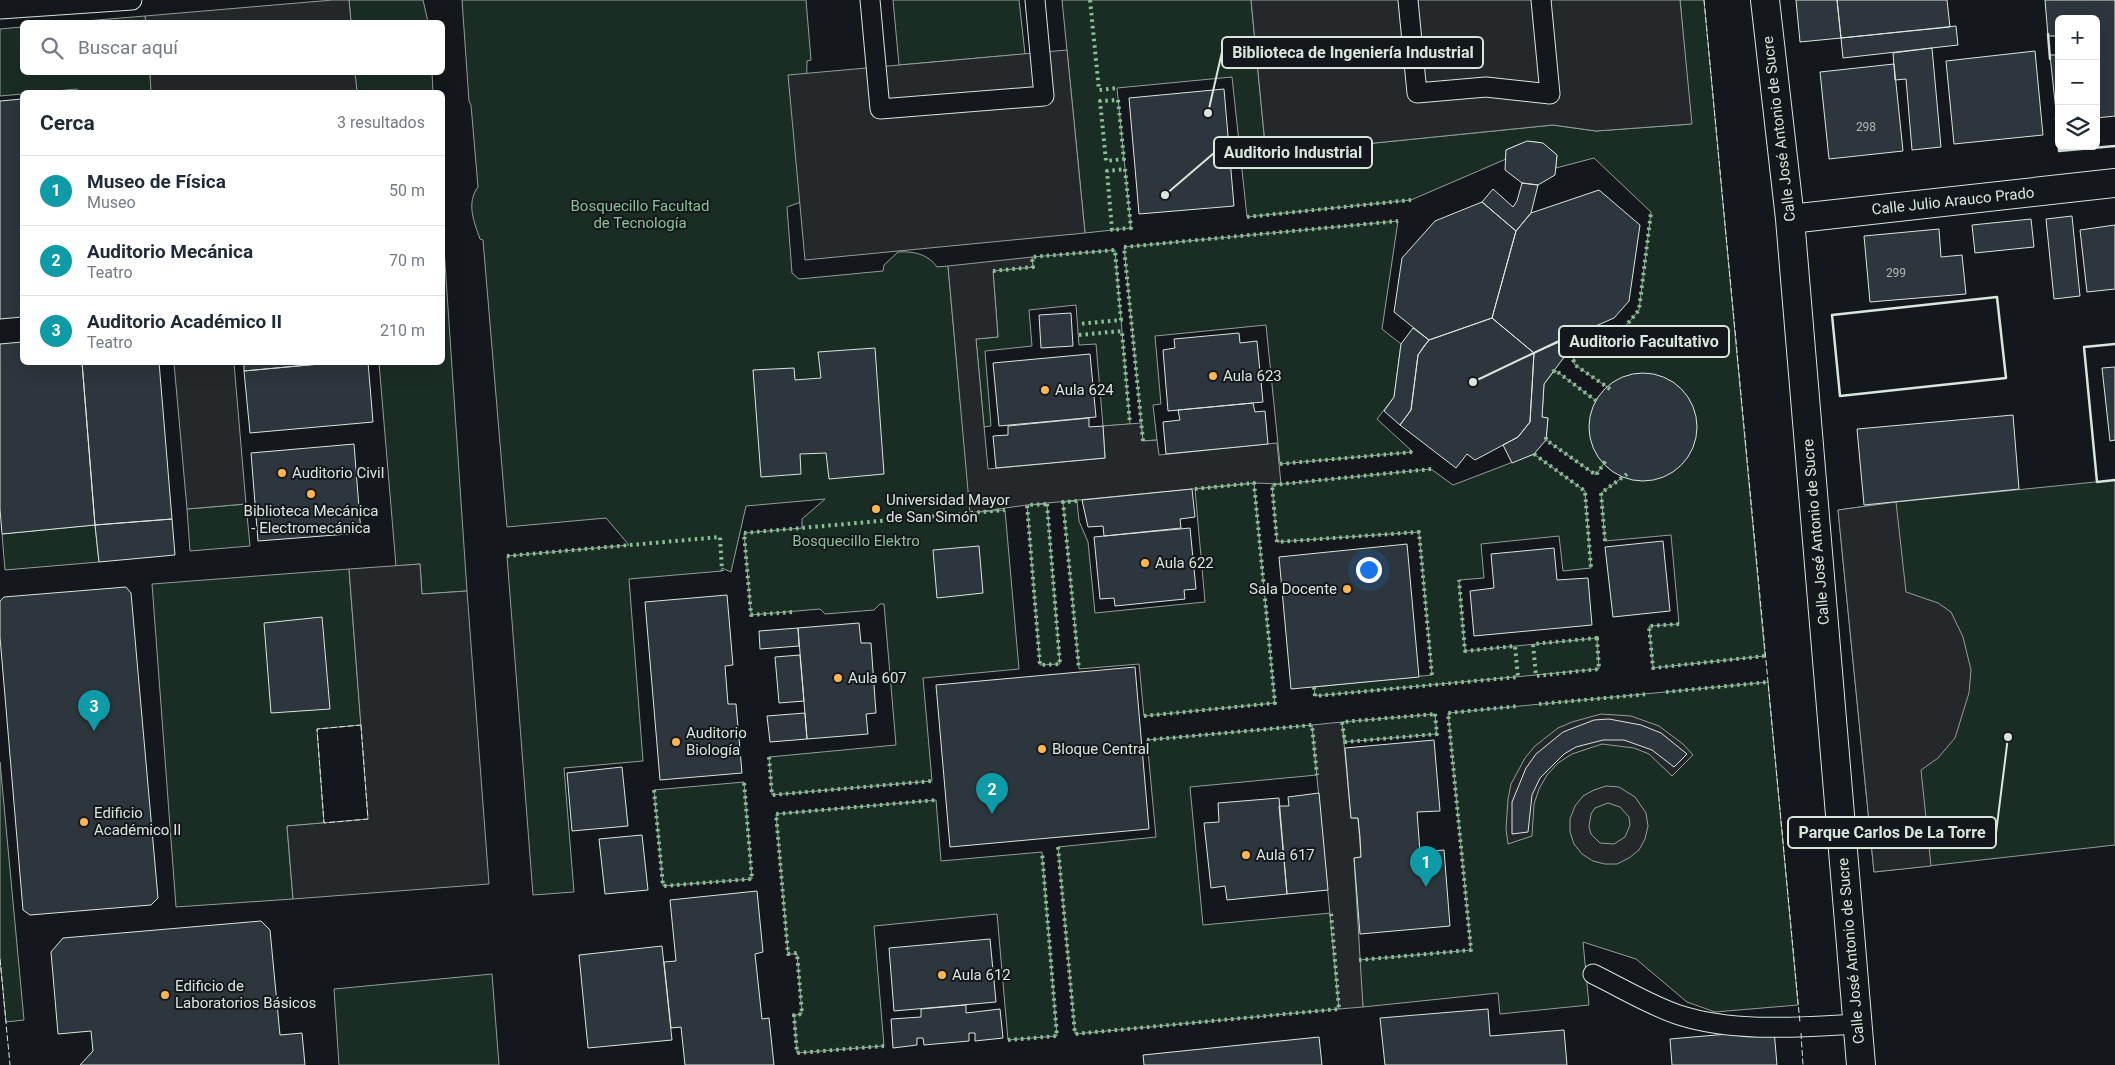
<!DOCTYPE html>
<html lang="es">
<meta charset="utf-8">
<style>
:root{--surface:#fff;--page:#f6f6f7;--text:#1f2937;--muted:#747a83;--line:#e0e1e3;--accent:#ea580c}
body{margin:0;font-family:Roboto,sans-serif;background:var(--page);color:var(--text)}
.controls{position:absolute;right:15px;top:15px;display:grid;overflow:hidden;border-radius:8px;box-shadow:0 5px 20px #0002}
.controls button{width:45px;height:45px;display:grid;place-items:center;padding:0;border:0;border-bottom:1px solid var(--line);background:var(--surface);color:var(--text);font:25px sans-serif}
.you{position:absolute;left:1368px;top:569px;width:18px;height:18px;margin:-12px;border:4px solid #fff;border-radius:50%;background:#1a73e8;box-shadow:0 0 0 8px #1a73e833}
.badge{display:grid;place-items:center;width:32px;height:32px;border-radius:50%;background:var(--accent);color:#fff;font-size:16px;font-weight:700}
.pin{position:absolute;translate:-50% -41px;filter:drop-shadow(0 1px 2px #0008)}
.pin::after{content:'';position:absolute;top:26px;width:18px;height:15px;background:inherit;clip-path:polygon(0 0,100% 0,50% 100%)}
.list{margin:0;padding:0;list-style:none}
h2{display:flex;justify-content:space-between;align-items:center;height:65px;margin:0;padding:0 20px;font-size:21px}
h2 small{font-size:16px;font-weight:400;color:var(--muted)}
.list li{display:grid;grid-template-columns:32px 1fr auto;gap:15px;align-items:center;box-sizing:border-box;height:70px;padding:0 20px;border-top:1px solid var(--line)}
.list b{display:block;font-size:19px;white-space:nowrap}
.list p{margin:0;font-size:16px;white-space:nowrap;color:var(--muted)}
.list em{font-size:16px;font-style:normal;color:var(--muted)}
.icon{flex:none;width:28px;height:28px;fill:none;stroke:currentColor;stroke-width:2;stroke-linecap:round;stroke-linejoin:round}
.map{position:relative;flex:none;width:2115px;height:1065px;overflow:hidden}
.search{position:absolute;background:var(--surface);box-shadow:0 5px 20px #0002;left:20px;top:20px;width:425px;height:55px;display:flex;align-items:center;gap:12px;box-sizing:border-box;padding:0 18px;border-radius:8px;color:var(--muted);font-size:19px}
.panel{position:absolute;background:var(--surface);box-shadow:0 5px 20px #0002;left:20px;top:90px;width:425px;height:275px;border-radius:8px}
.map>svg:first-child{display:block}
.green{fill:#1a2d24;stroke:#939e99}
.parking{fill:#24282b;stroke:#939e99;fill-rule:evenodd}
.building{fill:#2c363c;stroke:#d8e6dc}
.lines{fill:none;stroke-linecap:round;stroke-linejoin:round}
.lane-casing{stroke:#d8e6dc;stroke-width:21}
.street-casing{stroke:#d8e6dc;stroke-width:30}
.lane{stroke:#14181c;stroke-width:19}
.street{stroke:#14181c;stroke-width:28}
.hedge{stroke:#8ac095;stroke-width:4;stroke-dasharray:2.5 4;stroke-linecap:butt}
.fence{stroke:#d8e6dc;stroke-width:1;stroke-dasharray:6 2.5;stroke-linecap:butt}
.wall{stroke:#d8e6dc;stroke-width:2.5}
.poi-dot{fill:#ffb74d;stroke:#14181c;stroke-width:2}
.labels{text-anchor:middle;stroke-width:4;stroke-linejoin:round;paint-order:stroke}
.number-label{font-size:12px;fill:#adbab4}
.street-label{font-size:15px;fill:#d8e6dc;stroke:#14181c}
.park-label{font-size:15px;fill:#8ac095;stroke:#14181c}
.poi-label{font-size:15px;fill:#d8e6dc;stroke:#14181c;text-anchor:start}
.leader{fill:none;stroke:#d8e6dc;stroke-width:2}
.callout-dot{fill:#d8e6dc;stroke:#14181c;stroke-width:2}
.callout{fill:#14181c;stroke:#d8e6dc;stroke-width:2}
.callout-label{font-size:16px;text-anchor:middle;font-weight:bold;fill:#d8e6dc}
</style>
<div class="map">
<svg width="2115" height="1065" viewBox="0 0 2115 1065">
<rect width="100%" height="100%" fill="#14181c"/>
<!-- green -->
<path class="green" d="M349,0H423L428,22H351Z
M462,0H806L811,60L807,61L804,201L787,207L792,273L799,279L883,271L884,265L898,252C913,251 928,254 937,267L948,266L960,399L979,512L1005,510L1019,669L923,678L932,781L772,795L769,757L896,745L884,604H880L874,610L825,614L820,609L751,615L744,533L802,528V519L825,499L746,506L731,572L722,568V571L629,579L643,761L564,768L574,892L533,895L507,556L629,545L606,518L507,527L483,240L480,239C474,222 466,203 478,187L471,105L469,101Z
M893,0H1019L1025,54L899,65Z
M1062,0H1251L1266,154L1553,125L1596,131L1691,124L1680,0H1704L1765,656L1653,668L1649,626L1679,624L1671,535L1605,541L1601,493L1627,474L1644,477L1692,417L1687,403L1678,391L1623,381L1610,389L1575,365L1573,359L1577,352L1618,335L1639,310L1651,212L1594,158L1556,168L1557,155C1537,137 1530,139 1506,150V159L1411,200L1247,217L1232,77L1117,88L1131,228L1085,233Z
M145,16L146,22H73Z
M22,27V72L150,73L151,92H78L77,89L0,96V29Z
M355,73H432L433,92H357Z
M1398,221L1382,329L1401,344L1394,397L1377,419L1413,452L1280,464L1266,325L1155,336L1161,404L1153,405L1157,440L1143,441L1124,247Z
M443,233L467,591L422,594L420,564L396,566L379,363L442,362Z
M1115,250L1130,424L1103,426L1096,344L1079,345L1076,305L1029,310L1032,346L985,351L991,426L984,427L976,339L998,337L993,271L1033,267L1032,257Z
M1555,370L1599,403C1593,421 1592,446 1607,459L1596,475L1546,440L1548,418L1542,417L1544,384Z
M1534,454L1585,491L1591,568L1563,571L1559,536L1481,544L1484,578L1459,580L1465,651L1597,638L1599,669L1315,696L1314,687L1432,675L1419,532L1277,542L1272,485L1431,469L1453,485Z
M2115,480V845L1874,872L1838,510L1896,502Z
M1254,483L1275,703L1144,716L1139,664L1079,669L1063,502L1077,501L1079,521L1088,542L1095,613L1205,602L1195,489Z
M246,504L250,546L190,551L187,509Z
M1047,504L1060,664L1040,665L1027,505Z
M95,525L99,562L5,570L2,534Z
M349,569L361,725L317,729L324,823L287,826L293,899L176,907L152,584Z
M1768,682L1798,1005L1715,1012L1687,1002L1636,959L1583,942L1589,1005L1500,1014L1498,993L1363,1007L1359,960L1471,950L1448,713Z
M1435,714L1437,734L1345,742L1342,722Z
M1312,725L1317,775L1190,787L1203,925L1331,913L1339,1009L1075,1034L1058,847L1156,837L1147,740Z
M0,762L24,1020L6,1022L0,959Z
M744,782L752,879L663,886L654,790Z
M936,800L941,861L1042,852L1057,1036L1008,1040L997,914L874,926L884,1046L797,1053L794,1015L802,1014L797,954H788L776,814Z
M492,974L499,1065H339L334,989Z"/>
<!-- parking -->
<path class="parking" d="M333,0H349L351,22H146L145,16Z
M1251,0H1680L1692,124L1596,131L1553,125L1266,154Z
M1067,50L1085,233L805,260L788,75Z
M150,73H355L357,92H151Z
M1032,257L1033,267L993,271L998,337L976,339L988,469L1105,458L1103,426L1141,423L1143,441L1157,440L1159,455L1277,443L1281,484L1254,483L1027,505L970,513L948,266Z
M174,363H234L246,504L187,509Z
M1594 427a49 49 0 1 1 98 0a49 49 0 1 1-98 0Z
M1896,502L1906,592L1938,603L1951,612L1963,637L1971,670L1969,693L1955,738L1938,758L1921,770L1931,866L1874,872L1838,510Z
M420,564L422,594L467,591L489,884L293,899L287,826L368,819L349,569Z
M1601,714L1631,716L1659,726L1683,744L1693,755L1672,776L1649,754L1634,748L1602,744L1572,754L1558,763L1547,775L1539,789L1534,804L1532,836L1508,844L1506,829L1508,799L1511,784L1525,758L1535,746L1558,728L1572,722Z
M1342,722L1351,818H1358L1361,857L1354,858L1363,1007L1339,1009L1312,725Z
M1606,786L1619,787L1635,797L1646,813L1648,826L1645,839L1639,850L1629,858L1617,864H1605L1593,861L1582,854L1574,844L1570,832V819L1575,806L1583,796L1594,790ZM1608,803L1620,807L1629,817L1630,825L1625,837L1614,844L1600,843L1591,834L1589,827L1591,814L1595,808Z"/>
<!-- building -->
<path class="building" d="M1796,0H1837L1841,38L1800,42Z
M1837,0H1947L1950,27L1841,38Z
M2045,0H2115V116L2096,118V19H2059V36H2048Z
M1956,26L1958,45L1843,58L1841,38Z
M1932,48L1941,147L1912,150L1906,79L1895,80L1893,53Z
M2035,51L2043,135L1954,144L1946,61Z
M2050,55H2059V121H2057Z
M1894,64L1903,151L1829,159L1820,72Z
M1224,89L1234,206L1139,214L1129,98Z
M22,99V317L0,319V101Z
M1527,141L1543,143L1557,155L1555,175L1538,185L1522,183L1505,170L1506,150Z
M1522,183L1538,185L1531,213L1516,231L1482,202L1493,189L1513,207L1517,201Z
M1599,190L1640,225L1629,301L1614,318L1534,353L1492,318L1516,231L1531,213Z
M1482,202L1516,231L1492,318L1429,340L1394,312L1402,258L1435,221Z
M2072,216L2080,296L2054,299L2046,219Z
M2031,219L2034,247L1975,253L1972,225Z
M2115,225V289L2087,292L2080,230Z
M1939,229L1941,257L1962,255L1966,294L1870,302L1864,236Z
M1071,313L1073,346L1041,348L1039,315Z
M1492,318L1534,353L1530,422L1518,437L1475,460L1467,454L1456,468L1400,425L1411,410L1418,355L1424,346L1429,340Z
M1413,328L1429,340L1418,355L1411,410L1400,425L1384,411L1394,397L1401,344Z
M1239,333L1240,343L1257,341L1263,402L1168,411L1163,350L1175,348L1174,339Z
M22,342V362H82L95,525L2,534L0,509V344Z
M1559,342L1568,352L1544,384L1542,417L1548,418L1546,440L1534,454L1512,463L1503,445L1518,437L1530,422L1534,353Z
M875,348L884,474L829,479L826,453L800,454L801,474L761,477L753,370L794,368L795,380L821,378L818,352Z
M1090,354L1096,417L999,426L993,363Z
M82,362H159L172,519L95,525Z
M244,362H341L244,371Z
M341,362H368L373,422L250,433L244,371Z
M2115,367V440L2110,441L2102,368Z
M1589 427a54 54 0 1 1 108 0a54 54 0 1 1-108 0Z
M1253,403L1255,412L1265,411L1268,444L1166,454L1163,422L1180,420L1178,410Z
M2013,415L2019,489L1864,505L1857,429Z
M1089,418V427L1103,426L1105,458L996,468L993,436L1008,435V426Z
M354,444L361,533L258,541L251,453Z
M1192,489L1195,517L1180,519L1181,528L1104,536L1103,526L1088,527L1082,500Z
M172,519L175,555L99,562L95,525Z
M1190,528L1196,589L1184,590L1185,599L1115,606L1114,598L1100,599L1094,537Z
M1663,541L1670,611L1613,617L1605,547Z
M1407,544L1419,677L1291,689L1279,557Z
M979,546L983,593L937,598L933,550Z
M1554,548L1557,580L1588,578L1592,625L1474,636L1470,591L1494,588L1491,554Z
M126,587L131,593L158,898L151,905L30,915L23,910L0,637V601L4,597Z
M727,595L733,665L725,666L728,704H736L742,773L660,780L645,602Z
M322,617L330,709L271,713L264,623Z
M859,623L861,643H871L876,713L866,714L868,734L807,739L798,628Z
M798,628L799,646L760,649L759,631Z
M800,655L804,701L779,703L775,657Z
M1135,667L1149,829L950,847L936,685Z
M805,713L807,739L770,742L767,716Z
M1609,719L1641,725L1661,733L1687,754L1674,767L1652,750L1624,740H1603L1576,747L1564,754L1540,778L1532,795L1528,832L1512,834V802L1526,768L1536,754L1563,732L1594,720Z
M1434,740L1440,811L1417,812L1420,852L1444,850L1450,926L1360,934L1354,858L1361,857L1360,837L1358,818H1351L1345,748Z
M622,767L628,826L572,831L567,773Z
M1319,793L1328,890L1287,894L1279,806H1289L1288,797Z
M1279,798L1287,894L1227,900L1225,886L1211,888L1204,823L1219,822L1218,803Z
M642,835L648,890L605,894L599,839Z
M757,891L763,952L755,954L762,1019L769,1018L774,1065H685L681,1027L671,1028L664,962L676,961L670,900Z
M261,921L270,930L280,1035L302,1033L305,1065H80L93,1051L91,1031L58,1034L51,952L63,938Z
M990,939L996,1002L894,1011L889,948Z
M662,946L672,1040L588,1048L579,955Z
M966,1005V1013L1000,1009L1003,1038L975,1041V1033H969V1041L924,1045L923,1038H917V1045L893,1048L891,1019L921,1017V1009Z
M1488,1009L1490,1036L1564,1030L1567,1065H1385L1380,1018Z
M1774,1030L1777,1065H1672L1670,1039Z
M1319,1037L1322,1065H1144L1143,1055Z"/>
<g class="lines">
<!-- lane casing -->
<g class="lane-casing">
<path id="lane" d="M870,0L880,109L1044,96L1035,0
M1408,0L1417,93L1486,87L1550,94L1541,0
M0,9L132,0
M1593,974C1620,987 1651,1006 1679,1015C1735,1033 1800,1027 1857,1024"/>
</g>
<!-- street casing -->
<g class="street-casing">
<path id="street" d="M1765,0L1790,219L1861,1065
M1790,219L2115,183"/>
</g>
<!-- lane -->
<use href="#lane" class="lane"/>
<!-- street -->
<use href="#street" class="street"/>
<!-- hedge -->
<path class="hedge" d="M1090,0L1099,90L1117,88
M1118,100L1124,159L1106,161L1100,101Z
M1125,169L1131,228L1112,230L1107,171Z
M1247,217L1411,200
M993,271L1033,267L1032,257L1115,250L1121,320L1078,324
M1079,335L1122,331L1130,424
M1553,372L1555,370L1599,403
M1610,389L1575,365L1573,359L1577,352L1618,335L1639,310L1651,212
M1546,437V440L1596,475L1607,459
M1143,441L1124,247L1398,221
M1534,454L1585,491L1591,568
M1280,464L1413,452
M1431,469L1272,485L1277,542L1419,532L1432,676
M1077,501L1063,502L1079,669
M1047,504L1060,664L1040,665L1027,505Z
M1605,541L1601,493L1627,474
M507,556L720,537L722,571
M792,612L751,615L744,533L1005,510
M1679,624L1649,626L1653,668L1765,656
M1597,638L1599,669L1536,676L1533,644Z
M1314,687L1315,696L1518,677L1515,646L1465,651L1459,580
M1666,692L1768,682
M1539,704L1649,694
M1435,714L1437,734L1345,742L1342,722Z
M1144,716L1275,703L1254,483L1195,489
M1147,740L1312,725L1317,775
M769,757L772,795L932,781
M654,790L663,886L752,879L744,782
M1058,847L1075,1034L1339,1009L1331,913
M1359,960L1471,950L1448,713L1518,706
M1008,1040L1057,1036L1042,852
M884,1046L797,1053L794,1015L802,1014L797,953L788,954L776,814L936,800"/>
<!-- fence -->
<path class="fence" d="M1704,0L1800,1023
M361,725L368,819L324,823L317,729Z
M0,959L10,1065
M1801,1033L1803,1065"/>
<!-- wall -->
<path class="wall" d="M2048,34L2050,59
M2056,118L2059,146
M2059,146V151L2115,146
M1997,297L2006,378L1840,396L1832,315Z
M2115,344L2084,347L2097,482L2115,480"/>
</g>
<!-- markers -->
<g class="poi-dot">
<circle cx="1213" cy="376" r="5"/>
<circle cx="1045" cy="390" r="5"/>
<circle cx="282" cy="473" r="5"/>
<circle cx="311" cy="494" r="5"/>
<circle cx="876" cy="509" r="5"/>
<circle cx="1145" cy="563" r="5"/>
<circle cx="1347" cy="589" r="5"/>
<circle cx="838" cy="678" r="5"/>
<circle cx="676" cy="742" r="5"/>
<circle cx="1042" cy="749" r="5"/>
<circle cx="84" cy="822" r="5"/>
<circle cx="1246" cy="855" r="5"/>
<circle cx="942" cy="975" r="5"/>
<circle cx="165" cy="995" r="5"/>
</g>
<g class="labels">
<!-- number labels -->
<g class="number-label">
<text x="1866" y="131">298</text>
<text x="1896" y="277">299</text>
</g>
<!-- street labels -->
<g class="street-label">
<text transform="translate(1779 129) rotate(-97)" y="5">Calle José Antonio de Sucre</text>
<text transform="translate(1953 201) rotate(-6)" y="5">Calle Julio Arauco Prado</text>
<text transform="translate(1816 532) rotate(-95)" y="5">Calle José Antonio de Sucre</text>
<text transform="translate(1851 951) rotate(-95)" y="5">Calle José Antonio de Sucre</text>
</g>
<!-- park labels -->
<g class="park-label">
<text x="640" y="211">Bosquecillo Facultad<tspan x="640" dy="17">de Tecnología</tspan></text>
<text x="856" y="546">Bosquecillo Elektro</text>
</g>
<!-- poi labels -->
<g class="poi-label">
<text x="1223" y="381">Aula 623</text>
<text x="1055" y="395">Aula 624</text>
<text x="292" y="478">Auditorio Civil</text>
<text x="886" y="505">Universidad Mayor<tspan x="886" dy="17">de San Simón</tspan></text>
<text x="311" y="516" text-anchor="middle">Biblioteca Mecánica<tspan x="311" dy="17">- Electromecánica</tspan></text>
<text x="1155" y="568">Aula 622</text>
<text x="1337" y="594" text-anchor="end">Sala Docente</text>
<text x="848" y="683">Aula 607</text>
<text x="686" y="738">Auditorio<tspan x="686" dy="17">Biología</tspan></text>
<text x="1052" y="754">Bloque Central</text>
<text x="94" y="818">Edificio<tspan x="94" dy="17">Académico II</tspan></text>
<text x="1256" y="860">Aula 617</text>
<text x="952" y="980">Aula 612</text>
<text x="175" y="991">Edificio de<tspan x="175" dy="17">Laboratorios Básicos</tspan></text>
</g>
</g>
<!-- callouts -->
<path class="leader" d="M1208 113L1222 52M1165 195L1214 153M1473 382L1559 341M2008 737L1996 833"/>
<g class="callout-dot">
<circle cx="1208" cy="113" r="5"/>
<circle cx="1165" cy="195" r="5"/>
<circle cx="1473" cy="382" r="5"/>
<circle cx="2008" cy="737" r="5"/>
</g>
<g class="callout">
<rect x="1222" y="37" width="261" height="31" rx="5"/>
<rect x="1214" y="137" width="158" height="31" rx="5"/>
<rect x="1559" y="326" width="170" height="31" rx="5"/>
<rect x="1788" y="817" width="208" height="31" rx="5"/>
</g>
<g class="callout-label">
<text x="1353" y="58">Biblioteca de Ingeniería Industrial</text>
<text x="1293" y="158">Auditorio Industrial</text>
<text x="1644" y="347">Auditorio Facultativo</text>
<text x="1892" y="838">Parque Carlos De La Torre</text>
</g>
</svg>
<div class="controls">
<button>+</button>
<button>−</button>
<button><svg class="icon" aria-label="layers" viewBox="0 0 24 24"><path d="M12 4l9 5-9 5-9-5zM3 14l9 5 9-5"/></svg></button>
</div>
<div class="you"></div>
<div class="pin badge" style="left:1426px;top:887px;background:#0f9aa8">1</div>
<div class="pin badge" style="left:992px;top:814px;background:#0f9aa8">2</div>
<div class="pin badge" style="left:94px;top:731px;background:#0f9aa8">3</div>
<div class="search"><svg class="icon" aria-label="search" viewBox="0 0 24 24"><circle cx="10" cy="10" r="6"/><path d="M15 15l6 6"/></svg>Buscar aquí</div>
<section class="panel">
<h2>Cerca<small>3 resultados</small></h2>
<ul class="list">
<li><span class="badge" style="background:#0f9aa8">1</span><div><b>Museo de Física</b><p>Museo</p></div><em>50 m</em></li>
<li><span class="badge" style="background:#0f9aa8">2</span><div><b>Auditorio Mecánica</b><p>Teatro</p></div><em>70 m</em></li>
<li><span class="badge" style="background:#0f9aa8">3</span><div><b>Auditorio Académico II</b><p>Teatro</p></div><em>210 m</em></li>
</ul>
</section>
</div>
